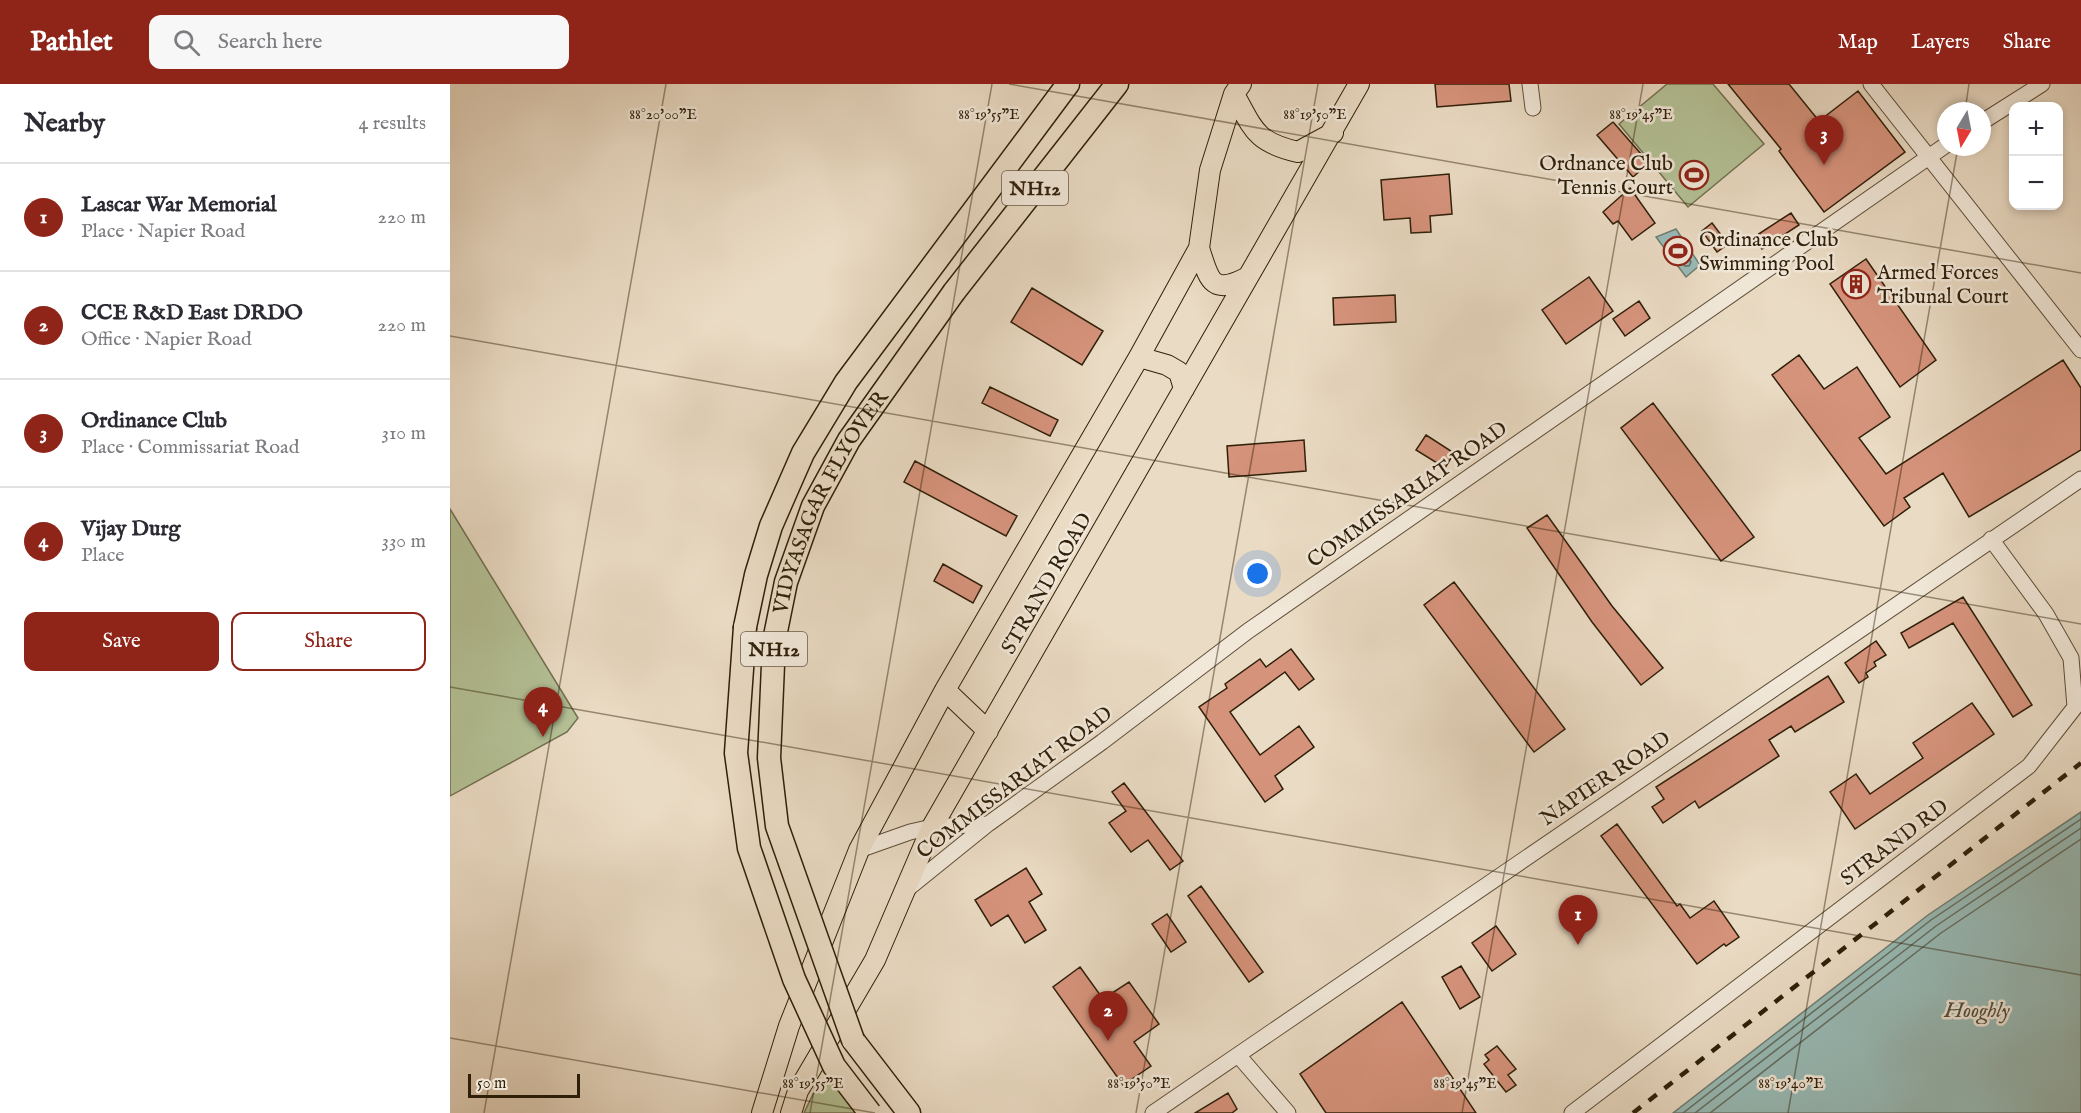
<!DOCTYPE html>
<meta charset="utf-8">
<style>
:root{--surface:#fff;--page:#f7f7f7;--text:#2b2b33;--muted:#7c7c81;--line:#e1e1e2;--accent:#8f2418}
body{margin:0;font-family:"IM FELL English",serif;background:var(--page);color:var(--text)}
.controls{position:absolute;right:18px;top:18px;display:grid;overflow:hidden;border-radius:12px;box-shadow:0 3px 9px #0003}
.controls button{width:54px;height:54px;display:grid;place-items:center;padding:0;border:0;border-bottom:2px solid var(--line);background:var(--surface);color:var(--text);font:30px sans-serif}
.compass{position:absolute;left:1487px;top:18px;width:54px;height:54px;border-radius:50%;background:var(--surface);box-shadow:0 3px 9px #0003;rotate:190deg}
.scale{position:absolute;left:18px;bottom:15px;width:112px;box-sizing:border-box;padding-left:6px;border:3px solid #2f1f09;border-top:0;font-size:16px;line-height:21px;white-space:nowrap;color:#2f1f09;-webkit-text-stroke:4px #f1e8d9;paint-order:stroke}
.you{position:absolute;left:808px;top:490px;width:21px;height:21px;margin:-15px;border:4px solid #fff;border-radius:50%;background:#1a73e8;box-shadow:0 0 0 9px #1a73e833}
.badge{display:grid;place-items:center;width:39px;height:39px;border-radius:50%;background:var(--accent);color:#fff;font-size:20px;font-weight:700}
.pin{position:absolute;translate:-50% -50px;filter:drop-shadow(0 2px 3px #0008)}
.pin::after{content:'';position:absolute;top:32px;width:21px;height:18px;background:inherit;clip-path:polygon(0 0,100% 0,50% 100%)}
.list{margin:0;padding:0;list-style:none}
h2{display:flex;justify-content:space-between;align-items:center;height:78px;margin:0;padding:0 24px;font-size:26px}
h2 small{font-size:20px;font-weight:400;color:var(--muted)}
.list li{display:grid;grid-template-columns:39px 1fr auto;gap:18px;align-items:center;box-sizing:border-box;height:108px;padding:0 24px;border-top:2px solid var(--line)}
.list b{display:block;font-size:22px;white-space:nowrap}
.list p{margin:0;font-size:20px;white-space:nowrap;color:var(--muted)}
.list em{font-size:20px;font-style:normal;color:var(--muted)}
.actions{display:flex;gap:12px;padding:18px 24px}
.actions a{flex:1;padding:14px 0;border:2px solid var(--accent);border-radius:12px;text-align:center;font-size:21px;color:var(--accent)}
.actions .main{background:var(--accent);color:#fff}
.icon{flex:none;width:33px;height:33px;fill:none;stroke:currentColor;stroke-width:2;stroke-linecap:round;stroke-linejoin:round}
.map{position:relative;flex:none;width:1631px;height:1029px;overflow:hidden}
header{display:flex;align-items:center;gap:36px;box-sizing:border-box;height:84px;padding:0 30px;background:var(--accent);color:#fff}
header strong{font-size:28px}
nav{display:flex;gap:33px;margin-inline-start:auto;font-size:21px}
.search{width:420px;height:54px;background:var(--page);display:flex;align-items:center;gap:15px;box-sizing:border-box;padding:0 21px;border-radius:12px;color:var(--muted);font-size:22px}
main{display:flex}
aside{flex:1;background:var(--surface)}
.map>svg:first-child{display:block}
.green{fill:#b4c196;stroke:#727050;stroke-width:1.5}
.water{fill:#98bbb7;stroke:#6e7d71;stroke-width:1.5}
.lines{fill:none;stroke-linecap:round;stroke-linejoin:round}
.shore{stroke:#646d60;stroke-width:1.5}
.building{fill:#d6937c;stroke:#2f1f09;stroke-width:1.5}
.minor-casing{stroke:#5e4e38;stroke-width:17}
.major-casing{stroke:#2f1f09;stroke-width:22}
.highway-casing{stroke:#2f1f09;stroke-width:25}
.minor{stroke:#f1e8d9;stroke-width:15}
.major{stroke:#eadbc4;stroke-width:20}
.highway{stroke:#eadbc4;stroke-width:22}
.rail{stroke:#2f1f09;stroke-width:4.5;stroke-dasharray:10 10;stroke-linecap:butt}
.highway-bridge-casing{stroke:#2f1f09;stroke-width:25;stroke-linecap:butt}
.highway-bridge{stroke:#eadbc4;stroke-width:22}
.ticks{fill:none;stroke:#2f1f09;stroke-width:1.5;stroke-opacity:0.45}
.labels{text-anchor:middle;stroke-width:5;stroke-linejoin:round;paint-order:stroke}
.shield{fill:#f1e8d9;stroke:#695b47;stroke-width:1.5}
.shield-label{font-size:20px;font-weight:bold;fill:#2f1f09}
.poi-label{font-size:21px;fill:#2f1f09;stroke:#f1e8d9;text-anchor:start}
.street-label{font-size:21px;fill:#2f1f09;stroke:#f1e8d9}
.water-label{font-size:22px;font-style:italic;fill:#4e4e3d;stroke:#f1e8d9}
.ticks-label{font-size:15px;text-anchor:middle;fill:#2f1f09;stroke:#f1e8d9;stroke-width:5;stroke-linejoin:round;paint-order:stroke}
</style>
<header>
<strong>Pathlet</strong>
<div class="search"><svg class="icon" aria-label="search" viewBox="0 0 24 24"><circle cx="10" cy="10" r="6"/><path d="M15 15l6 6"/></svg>Search here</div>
<nav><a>Map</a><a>Layers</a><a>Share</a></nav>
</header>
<main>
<aside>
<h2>Nearby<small>4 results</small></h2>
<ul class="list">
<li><span class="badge">1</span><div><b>Lascar War Memorial</b><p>Place · Napier Road</p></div><em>220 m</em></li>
<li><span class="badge">2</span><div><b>CCE R&amp;D East DRDO</b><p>Office · Napier Road</p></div><em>220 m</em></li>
<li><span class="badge">3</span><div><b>Ordinance Club</b><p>Place · Commissariat Road</p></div><em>310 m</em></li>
<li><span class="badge">4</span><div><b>Vijay Durg</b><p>Place</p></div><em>330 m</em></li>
</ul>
<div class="actions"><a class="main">Save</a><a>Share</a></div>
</aside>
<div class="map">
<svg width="1631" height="1029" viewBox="0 0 1631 1029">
<rect width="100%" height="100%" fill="#eadbc4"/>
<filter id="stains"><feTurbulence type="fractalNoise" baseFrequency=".00333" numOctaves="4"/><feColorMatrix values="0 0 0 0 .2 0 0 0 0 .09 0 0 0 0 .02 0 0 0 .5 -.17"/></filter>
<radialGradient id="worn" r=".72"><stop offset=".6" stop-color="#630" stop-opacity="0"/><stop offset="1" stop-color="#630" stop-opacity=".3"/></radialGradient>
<!-- green -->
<path class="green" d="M1217,0H1263L1314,60L1238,123L1169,40Z
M0,425L128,634L117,648L0,712Z
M381,997L406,1029H354L363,1010Z"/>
<!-- water -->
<path class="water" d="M1226,145L1250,181L1236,193L1206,153Z
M1631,728V1029H1223L1478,831Z"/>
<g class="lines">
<!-- shore -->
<path class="shore" d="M1223,153L1241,178L1239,182H1235L1218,158Z
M1233,1029L1481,836L1631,735
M1245,1029L1486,842L1631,744
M1260,1029L1491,849L1631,755"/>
</g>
<!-- building -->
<path class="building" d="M985,0H1059L1061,17L987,23Z
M1278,0H1339L1369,37L1408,7L1455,68L1374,128L1329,67L1331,65Z
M1163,38L1199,79L1183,93L1147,51Z
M999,90L1002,130L980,132L981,148L961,149L960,134L934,136L931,96Z
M1180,104L1205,139L1182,156L1168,137L1163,140L1153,128Z
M1341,129L1349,141L1312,165L1304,153Z
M1262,139L1278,160L1267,168L1252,147Z
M1416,175L1486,276L1450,303L1380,200Z
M1139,193L1163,227L1116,260L1092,226Z
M582,204L653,247L632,281L561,238Z
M945,211L946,238L884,241L883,214Z
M1189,217L1200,234L1175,252L1163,235Z
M1349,271L1374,305L1407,283L1440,333L1409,354L1436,390L1613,276L1631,304V366L1519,433L1493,389L1454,414L1460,423L1434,442L1322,291Z
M540,303L608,336L600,352L532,319Z
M1203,319L1304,453L1271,477L1171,344Z
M976,351L1004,369L995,384L966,366Z
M854,356L856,387L779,393L777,362Z
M465,377L567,432L556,452L454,398Z
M1097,431L1162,522L1213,584L1191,601L1142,538L1077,444Z
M493,480L532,502L523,519L484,497Z
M1004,498L1115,645L1084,668L974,521Z
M1513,513L1582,621L1563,633L1503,539L1459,564L1451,549Z
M1426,557L1436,571L1424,578L1426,582L1416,589L1418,593L1409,599L1395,579Z
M841,565L864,595L849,606L835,588L780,628L810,671L849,642L864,663L825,692L833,705L815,718L749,623L777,604L775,600L810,575L816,583Z
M1378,592L1394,618L1345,648L1341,642L1319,656L1329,672L1249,724L1245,717L1213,739L1202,723L1214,715L1206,703Z
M1522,619L1544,650L1405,745L1380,708L1406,690L1420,710L1473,674L1463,659Z
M674,699L733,777L720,786L698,756L681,768L659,739L676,727L662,708Z
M1167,740L1227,822L1230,820L1240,834L1264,817L1289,853L1276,862L1274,860L1247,880L1151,752Z
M576,784L592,810L579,818L596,846L575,859L558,831L541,842L525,816Z
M751,802L813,888L799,898L738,812Z
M717,830L736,858L721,868L702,840Z
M1046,842L1066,870L1042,887L1022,859Z
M1011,882L1030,913L1010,925L992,893Z
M630,883L653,915L679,898L709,940L684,958L701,982L673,1001L603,903Z
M952,918L1026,1029H876L850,990Z
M1047,962L1066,985L1058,991L1066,1001L1056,1008L1034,980L1039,976L1035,971Z
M778,1009L787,1025L782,1029H745Z"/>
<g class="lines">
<!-- minor casing -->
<g class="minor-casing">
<path id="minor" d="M1080,0L1083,24
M1421,0L1631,266
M1532,38L1592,0
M409,766L460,748L482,743L538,740
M455,807L538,740L652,658L798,547L1496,61
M788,971L838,1029
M703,1029L1631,395
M1122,1029L1579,682L1625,623L1621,574L1596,530L1541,455"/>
</g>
<!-- major casing -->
<g class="major-casing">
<path id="major" d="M784,10C804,46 805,58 848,68L883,49
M749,164C759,194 760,212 796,194
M689,273L717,281L729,288L734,305
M495,606L538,647
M312,1029L339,942L409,766L495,606L689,273L749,164L760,86L784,10L791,0
M341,1029L348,1007L425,876L482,743L909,0"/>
</g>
<!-- highway casing -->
<g class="highway-casing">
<path id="highway" d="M504,208L667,0
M295,543L306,491L321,442L353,369L396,298L618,0
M403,956L459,1029"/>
</g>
<!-- minor -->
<use href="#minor" class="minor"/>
<!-- major -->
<use href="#major" class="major"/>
<!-- highway -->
<use href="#highway" class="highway"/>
<!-- rail -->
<path class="rail" d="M1183,1029L1631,679"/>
<!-- highway-bridge casing -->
<g class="highway-bridge-casing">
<g id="highway-bridge">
<path d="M295,543L286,669L299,764L344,895L384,982L420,1029"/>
<path id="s1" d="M403,956L327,742L319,674L324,557L336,498L363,422L399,356L504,208"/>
</g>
</g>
<!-- highway-bridge -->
<use href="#highway-bridge" class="highway-bridge"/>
</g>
<!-- ticks -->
<path class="ticks" d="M559,0L1631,189M1515,27L1519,0M0,252L1631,540M0,603L1631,891M0,954L425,1029M34,1029L216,0M360,1029L542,0M686,1029L868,0M1012,1029L1193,0M1338,1029L1508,63"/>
<!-- icons -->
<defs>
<g id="stadium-ring" transform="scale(1.5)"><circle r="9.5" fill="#f1e8d9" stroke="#8f2418" stroke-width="1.5"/><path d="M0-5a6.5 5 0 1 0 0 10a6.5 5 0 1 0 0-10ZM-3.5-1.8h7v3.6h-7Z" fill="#8f2418"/></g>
<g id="building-ring" transform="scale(1.5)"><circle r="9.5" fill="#f1e8d9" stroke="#8f2418" stroke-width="1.5"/><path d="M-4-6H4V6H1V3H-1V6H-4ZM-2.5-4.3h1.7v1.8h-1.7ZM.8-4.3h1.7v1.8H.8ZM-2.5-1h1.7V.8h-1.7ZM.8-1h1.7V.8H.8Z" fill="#8f2418"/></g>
</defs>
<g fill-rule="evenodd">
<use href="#stadium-ring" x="1244" y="91"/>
<use href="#stadium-ring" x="1228" y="167"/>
<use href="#building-ring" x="1406" y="200"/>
</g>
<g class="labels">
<!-- shield labels -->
<g class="shield">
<rect x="552" y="87" width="66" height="34" rx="4.5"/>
<rect x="291" y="548" width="66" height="34" rx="4.5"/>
</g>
<g class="shield-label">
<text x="585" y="111">NH12</text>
<text x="324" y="572">NH12</text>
</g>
<!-- poi labels -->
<g class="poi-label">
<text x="1223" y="86" text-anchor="end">Ordnance Club<tspan x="1223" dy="24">Tennis Court</tspan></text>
<text x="1249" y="162">Ordinance Club<tspan x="1249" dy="24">Swimming Pool</tspan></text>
<text x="1427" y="195">Armed Forces<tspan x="1427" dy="24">Tribunal Court</tspan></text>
</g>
<!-- street labels -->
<g class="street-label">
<text transform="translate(957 410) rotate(-35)" y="7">COMMISSARIAT ROAD</text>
<text dy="7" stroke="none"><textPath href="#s1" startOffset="564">VIDYASAGAR FLYOVER</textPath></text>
<text transform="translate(596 499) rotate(-60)" y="7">STRAND ROAD</text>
<text transform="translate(1155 694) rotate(-34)" y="7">NAPIER ROAD</text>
<text transform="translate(564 698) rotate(-37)" y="7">COMMISSARIAT ROAD</text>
<text transform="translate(1444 758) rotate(-37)" y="7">STRAND RD</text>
</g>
<!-- water labels -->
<g class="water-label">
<text x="1527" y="933">Hooghly</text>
</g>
</g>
<g class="ticks-label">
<text x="213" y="35">88°20'00"E</text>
<text x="539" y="35">88°19'55"E</text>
<text x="865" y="35">88°19'50"E</text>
<text x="1191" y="35">88°19'45"E</text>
<text x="363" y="1004">88°19'55"E</text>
<text x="689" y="1004">88°19'50"E</text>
<text x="1015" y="1004">88°19'45"E</text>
<text x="1341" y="1004">88°19'40"E</text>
</g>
<rect width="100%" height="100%" filter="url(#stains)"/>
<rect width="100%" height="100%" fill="url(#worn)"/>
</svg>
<div class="controls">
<button>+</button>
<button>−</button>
</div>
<svg class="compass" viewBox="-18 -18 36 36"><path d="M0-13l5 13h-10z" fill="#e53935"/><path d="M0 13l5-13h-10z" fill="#7c7c81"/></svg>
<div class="scale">50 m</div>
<div class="you"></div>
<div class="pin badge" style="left:1128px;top:861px">1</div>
<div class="pin badge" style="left:658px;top:957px">2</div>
<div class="pin badge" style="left:1374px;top:81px">3</div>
<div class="pin badge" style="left:93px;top:653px">4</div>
</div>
</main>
